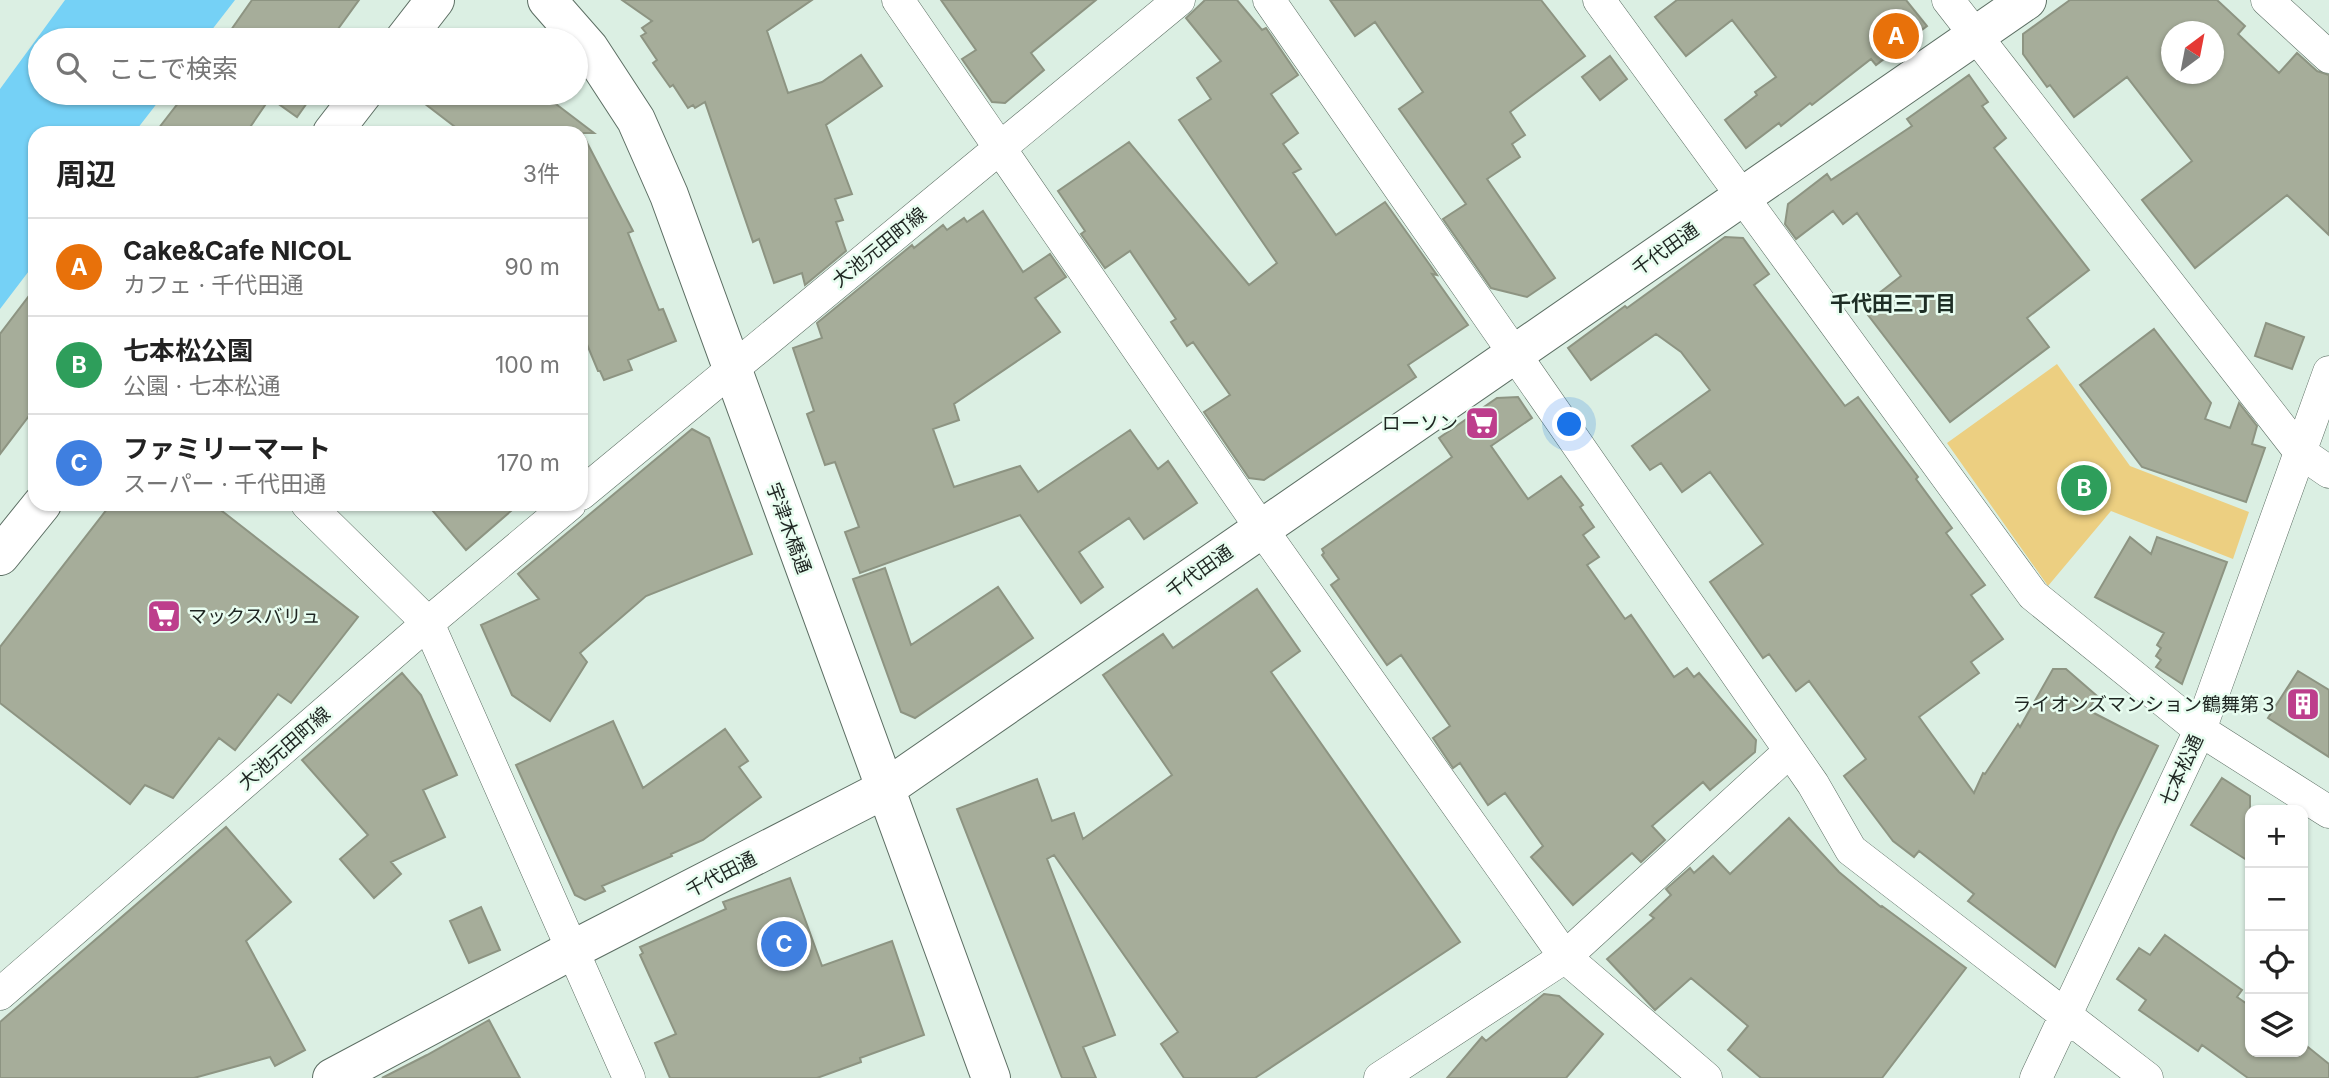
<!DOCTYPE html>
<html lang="ja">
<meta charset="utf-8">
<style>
:root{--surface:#fff;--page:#f2f2f2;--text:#222;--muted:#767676;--line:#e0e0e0;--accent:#bd3e8c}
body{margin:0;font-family:Inter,"Noto Sans JP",sans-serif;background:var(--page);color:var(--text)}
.controls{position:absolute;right:21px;bottom:21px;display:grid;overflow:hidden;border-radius:14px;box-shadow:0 2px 5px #0004}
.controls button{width:63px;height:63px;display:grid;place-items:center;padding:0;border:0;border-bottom:2px solid var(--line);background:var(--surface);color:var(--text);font:35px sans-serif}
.compass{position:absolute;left:2161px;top:21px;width:63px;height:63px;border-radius:50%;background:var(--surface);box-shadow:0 2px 5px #0004;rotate:32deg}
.you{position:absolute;left:1570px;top:425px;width:24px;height:24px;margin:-18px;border:5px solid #fff;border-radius:50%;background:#1a73e8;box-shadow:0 0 0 10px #1a73e833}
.badge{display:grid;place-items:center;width:46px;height:46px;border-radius:50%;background:var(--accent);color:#fff;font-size:23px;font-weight:700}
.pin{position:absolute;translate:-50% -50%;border:4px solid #fff;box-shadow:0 2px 7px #0006}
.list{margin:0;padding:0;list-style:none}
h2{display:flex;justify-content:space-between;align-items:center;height:91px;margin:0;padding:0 28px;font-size:30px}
h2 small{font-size:23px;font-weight:400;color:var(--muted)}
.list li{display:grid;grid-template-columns:46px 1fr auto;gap:21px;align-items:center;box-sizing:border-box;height:98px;padding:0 28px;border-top:2px solid var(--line)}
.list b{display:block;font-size:26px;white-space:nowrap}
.list p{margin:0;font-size:23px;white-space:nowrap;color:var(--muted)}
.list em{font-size:23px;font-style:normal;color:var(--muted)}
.icon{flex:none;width:38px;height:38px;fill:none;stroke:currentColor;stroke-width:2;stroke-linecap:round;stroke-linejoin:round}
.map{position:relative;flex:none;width:2329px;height:1078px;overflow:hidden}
.search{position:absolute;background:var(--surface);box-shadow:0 2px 5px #0004;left:28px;top:28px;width:560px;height:77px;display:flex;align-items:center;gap:18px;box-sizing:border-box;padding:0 24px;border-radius:38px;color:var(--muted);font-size:26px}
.panel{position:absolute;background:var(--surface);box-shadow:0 2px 5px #0004;left:28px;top:126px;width:560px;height:385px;border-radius:21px}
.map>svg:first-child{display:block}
.green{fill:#eccf81}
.water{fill:#75d1f6}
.building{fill:#a6ad9a;stroke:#8d9482;stroke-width:2;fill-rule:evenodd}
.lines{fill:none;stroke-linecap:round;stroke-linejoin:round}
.street-casing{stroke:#5c6e63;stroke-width:33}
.secondary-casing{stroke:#5c6e63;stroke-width:40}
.street{stroke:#fff;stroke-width:32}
.secondary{stroke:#fff;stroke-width:38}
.labels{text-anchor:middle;stroke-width:5;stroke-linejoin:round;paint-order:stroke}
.street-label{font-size:19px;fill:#1e2521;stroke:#e8fdf0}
.poi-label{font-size:19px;fill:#1e2521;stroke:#e8fdf0;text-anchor:end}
.neighbourhood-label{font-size:21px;font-weight:bold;fill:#1e2e25;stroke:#e8fdf0}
</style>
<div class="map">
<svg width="2329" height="1078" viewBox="0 0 2329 1078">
<rect width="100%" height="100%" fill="#dbefe3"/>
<!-- green -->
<path class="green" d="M2057,364L2130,466L2249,512L2233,559L2111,511L2048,586L1947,443Z"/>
<!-- water -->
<path class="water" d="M65,0H235L204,40H40V93H165L134,133H35V263L0,309V89Z"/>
<!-- building -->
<path class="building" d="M252,0H359L330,40H224Z
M622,0H812L767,31L788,93L822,82L861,55L882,86L826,125L852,194L835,199L843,220L836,222L846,251L805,285L802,273L774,283L759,239L753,242L705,102L695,108L693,105L688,108L673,85L670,87L653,63L657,60L641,36L646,33L642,28L652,21Z
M941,0H1096L1031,53L1044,70L1005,103L992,102L962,59L976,50Z
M1205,0H1237L1262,30L1266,28L1298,75L1271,94L1298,133L1283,144L1301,169L1293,173L1336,235L1385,202L1437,275L1432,274L1468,325L1408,365L1416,377L1264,480L1249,478L1204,412L1230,395L1193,342L1187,346L1171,322L1176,319L1130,251L1105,268L1081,234L1085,231L1058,191L1129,142L1249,285L1277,263L1179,120L1211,99L1197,78L1221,61L1186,18Z
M1330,0H1541L1585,56L1510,112L1525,135L1512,144L1520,157L1487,179L1555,278L1527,297L1491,288L1443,219L1466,204L1399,109L1423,92L1375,22L1355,36Z
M1677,0H1906L1927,26L1876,65L1871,59L1812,105L1810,103L1781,126L1779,123L1746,148L1725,120L1757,95L1755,92L1776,77L1732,20L1686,56L1655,17Z
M2070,0H2217L2245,26L2238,34L2279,73L2297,53L2317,71L2329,75V235L2287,195L2195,268L2142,200L2192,161L2127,77L2074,117L2050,85L2047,87L2023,54V34ZM2172,32H2214V74H2172Z
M1610,56L1627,79L1600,100L1582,77Z
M1969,75L1988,102L1982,106L2006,138L1994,148L2089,270L2027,318L2049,347L1950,422L1868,315L1871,313L1864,305L1901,276L1857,213L1843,224L1833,211L1796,239L1785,224L1788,204L1827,174L1831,180L1912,126L1907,119Z
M186,93H314L297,117L270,98L246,133H155Z
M425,93H537L547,100L548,98L594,133H582L633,231L628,233L659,310L663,309L676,341L628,360L632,370L604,380L600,371H598L581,330V133H463L420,100Z
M983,211L1023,272L1050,254L1066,277L1035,298L1060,332L954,404L959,420L933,429L954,487L1020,466L1038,492L1130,430L1158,469L1168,461L1197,503L1144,539L1129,518L1079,552L1103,587L1081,603L1020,515L860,573L845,532L859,527L835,462L825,465L807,414L814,411L793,348L822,338L817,323L912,245L914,248L943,225L947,230L964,218L967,222Z
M1725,237L1743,238L1769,274L1754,285L1845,406L1858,397L1918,477L1916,479L1952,528L1946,533L1985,585L1971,595L2003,639L1971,662L1979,673L1919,717L1974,793L1983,773L1985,774L2018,724L2020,727L2053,669H2066L2097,696L2088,710L2158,746L2117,830L2055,967L1968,901L1974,894L1919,851L1914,857L1893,841L1844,776L1866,759L1809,681L1796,691L1769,654L1763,658L1710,582L1763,544L1710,472L1682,492L1661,463L1650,470L1632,446L1710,390L1681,352L1656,334L1591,380L1568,348L1625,306L1627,308Z
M35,288V408L0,454V334Z
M2266,323L2304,337L2292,369L2255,356Z
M2154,329L2211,403L2205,419L2230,428L2239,403L2257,426L2252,444L2265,448L2246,502L2142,467L2080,385Z
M1518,397L1532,418L1491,446L1528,499L1561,476L1583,505L1580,507L1594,527L1583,535L1599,557L1587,565L1625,619L1631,615L1674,677L1687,668L1694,677L1699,673L1756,740L1755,752L1710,790L1703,782L1652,826L1665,840L1641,862L1632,853L1573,905L1531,857L1543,846L1505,793L1488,805L1460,763L1453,768L1433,738L1450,726L1401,655L1387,665L1331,585L1339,579L1322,555L1324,553L1322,549L1452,457L1439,438L1497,398Z
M692,429L709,438L752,554L646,596L580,653L587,662L550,721L512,695L481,625L539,599L518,574Z
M111,504H213L358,617L291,703L278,694L235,750L219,738L173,798L145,785L130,804L0,703V647Z
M427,504H519L466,550Z
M2130,537L2151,554L2157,537L2227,562L2182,684L2156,667L2161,660L2156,656L2161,648L2157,645L2164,633L2095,597Z
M885,568L911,645L998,587L1033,638L915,718L901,712L853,579Z
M1257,589L1300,651L1271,672L1460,942L1255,1078H1184L1161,1044L1178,1032L1054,855L1047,859L1115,1035L1083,1047L1096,1078H1062L957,809L1037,779L1052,821L1074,813L1083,839L1172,775L1103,675L1163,634L1173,648Z
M2298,671L2329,690V757L2268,718Z
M402,673L421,695L457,775L423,790L445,837L391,862L401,874L374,898L340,859L368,835L302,760Z
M613,721L643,788L725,729L748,761L739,767L761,797L703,840L671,854L672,856L602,886L605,891L585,900L575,895L516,765Z
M2222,778L2250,796V862L2191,825Z
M1789,818L1839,872L1881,907L1882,906L1966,968L1882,1078H1761L1728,1050L1748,1026L1691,978L1655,1010L1607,959L1654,918L1650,915L1671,895L1666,889L1690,868L1694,873L1713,856L1730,874Z
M226,827L291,902L246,941L305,1050L275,1066L270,1057L194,1078H0V1022Z
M790,878L822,966L892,941L924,1035L860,1058L861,1062L817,1078H670L655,1043L676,1034L640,955L643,953L640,947L726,909L723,902Z
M481,907L500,950L469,963L450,921Z
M2165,935L2242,990L2237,997L2250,1006V1052H2303V1043L2329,1064V1078H2248L2202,1045L2198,1051L2139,1010L2146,1000L2117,979L2139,948L2150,955Z
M1544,994L1559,996L1603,1034L1566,1078H1447L1482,1037L1486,1041Z
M489,1020L520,1078H382L427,1055Z"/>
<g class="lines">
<!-- street casing -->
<g class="street-casing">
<path id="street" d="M898,0L1261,528L1565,957L1706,1078
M1269,0L1813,784L1851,850L2147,1078
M1599,0L2033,595L2200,730L2329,812
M1948,0L2300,452L2329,472
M2267,0L2329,57
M581,494L1179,0
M307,504L428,623L629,1078
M0,994L428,623L570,504
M1380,1078L1565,957L1790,751
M2036,1078L2200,730L2329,372"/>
</g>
<!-- secondary casing -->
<g class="secondary-casing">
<path id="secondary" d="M547,0L589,48L636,120L669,195L991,1078
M404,40L435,0
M332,133L363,93
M0,556L42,504
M332,1078L572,950L885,789L2027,0"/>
</g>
<!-- street -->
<use href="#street" class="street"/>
<!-- secondary -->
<use href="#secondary" class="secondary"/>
</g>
<!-- icons -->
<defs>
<g id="supermarket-square" transform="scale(1.75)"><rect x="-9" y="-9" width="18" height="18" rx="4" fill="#bd3e8c" stroke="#e8fdf0"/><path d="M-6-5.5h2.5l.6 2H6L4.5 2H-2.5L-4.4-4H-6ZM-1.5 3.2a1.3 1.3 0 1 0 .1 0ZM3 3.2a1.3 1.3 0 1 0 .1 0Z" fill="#fff"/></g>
<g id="building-square" transform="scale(1.75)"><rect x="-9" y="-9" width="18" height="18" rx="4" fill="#bd3e8c" stroke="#e8fdf0"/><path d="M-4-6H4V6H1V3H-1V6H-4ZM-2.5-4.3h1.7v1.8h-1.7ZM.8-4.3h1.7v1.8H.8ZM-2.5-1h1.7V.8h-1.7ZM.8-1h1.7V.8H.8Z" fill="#fff"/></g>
</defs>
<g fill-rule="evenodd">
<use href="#supermarket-square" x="1482" y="423"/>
<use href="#supermarket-square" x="164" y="616"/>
<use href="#building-square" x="2303" y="704"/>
</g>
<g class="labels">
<!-- street labels -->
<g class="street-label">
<text transform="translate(879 247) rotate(-39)" y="7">大池元田町線</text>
<text transform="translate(1665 249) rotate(-35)" y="7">千代田通</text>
<text transform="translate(789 528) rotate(70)" y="7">宇津木橋通</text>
<text transform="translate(1199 571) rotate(-35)" y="7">千代田通</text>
<text transform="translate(284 748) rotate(-41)" y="7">大池元田町線</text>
<text transform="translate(2181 770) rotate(-65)" y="7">七本松通</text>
<text transform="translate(721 874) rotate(-27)" y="7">千代田通</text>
</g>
<!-- poi labels -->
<g class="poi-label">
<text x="1458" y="430">ローソン</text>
<text x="188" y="623" text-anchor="start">マックスバリュ</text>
<text x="2278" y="711">ライオンズマンション鶴舞第３</text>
</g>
<!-- neighbourhood labels -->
<g class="neighbourhood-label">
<text x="1893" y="311">千代田三丁目</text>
</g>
</g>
</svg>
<div class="controls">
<button>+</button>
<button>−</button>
<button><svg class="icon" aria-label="locate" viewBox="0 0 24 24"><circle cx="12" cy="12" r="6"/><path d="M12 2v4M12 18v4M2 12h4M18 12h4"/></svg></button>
<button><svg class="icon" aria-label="layers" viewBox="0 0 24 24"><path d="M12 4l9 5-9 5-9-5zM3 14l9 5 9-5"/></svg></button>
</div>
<svg class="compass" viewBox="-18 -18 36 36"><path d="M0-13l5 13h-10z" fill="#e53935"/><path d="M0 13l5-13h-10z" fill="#767676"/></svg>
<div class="you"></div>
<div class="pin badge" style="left:1896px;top:36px;background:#e8710a">A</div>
<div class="pin badge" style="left:2084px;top:488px;background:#2e9e5b">B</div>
<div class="pin badge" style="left:784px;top:944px;background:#3f7fe0">C</div>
<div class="search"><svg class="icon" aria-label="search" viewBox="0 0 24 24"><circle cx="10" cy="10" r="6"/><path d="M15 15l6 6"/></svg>ここで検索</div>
<section class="panel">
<h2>周辺<small>3件</small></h2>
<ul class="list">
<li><span class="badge" style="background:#e8710a">A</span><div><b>Cake&amp;Cafe NICOL</b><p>カフェ · 千代田通</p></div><em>90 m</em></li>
<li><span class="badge" style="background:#2e9e5b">B</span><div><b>七本松公園</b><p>公園 · 七本松通</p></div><em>100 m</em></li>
<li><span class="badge" style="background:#3f7fe0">C</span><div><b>ファミリーマート</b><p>スーパー · 千代田通</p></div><em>170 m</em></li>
</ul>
</section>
</div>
